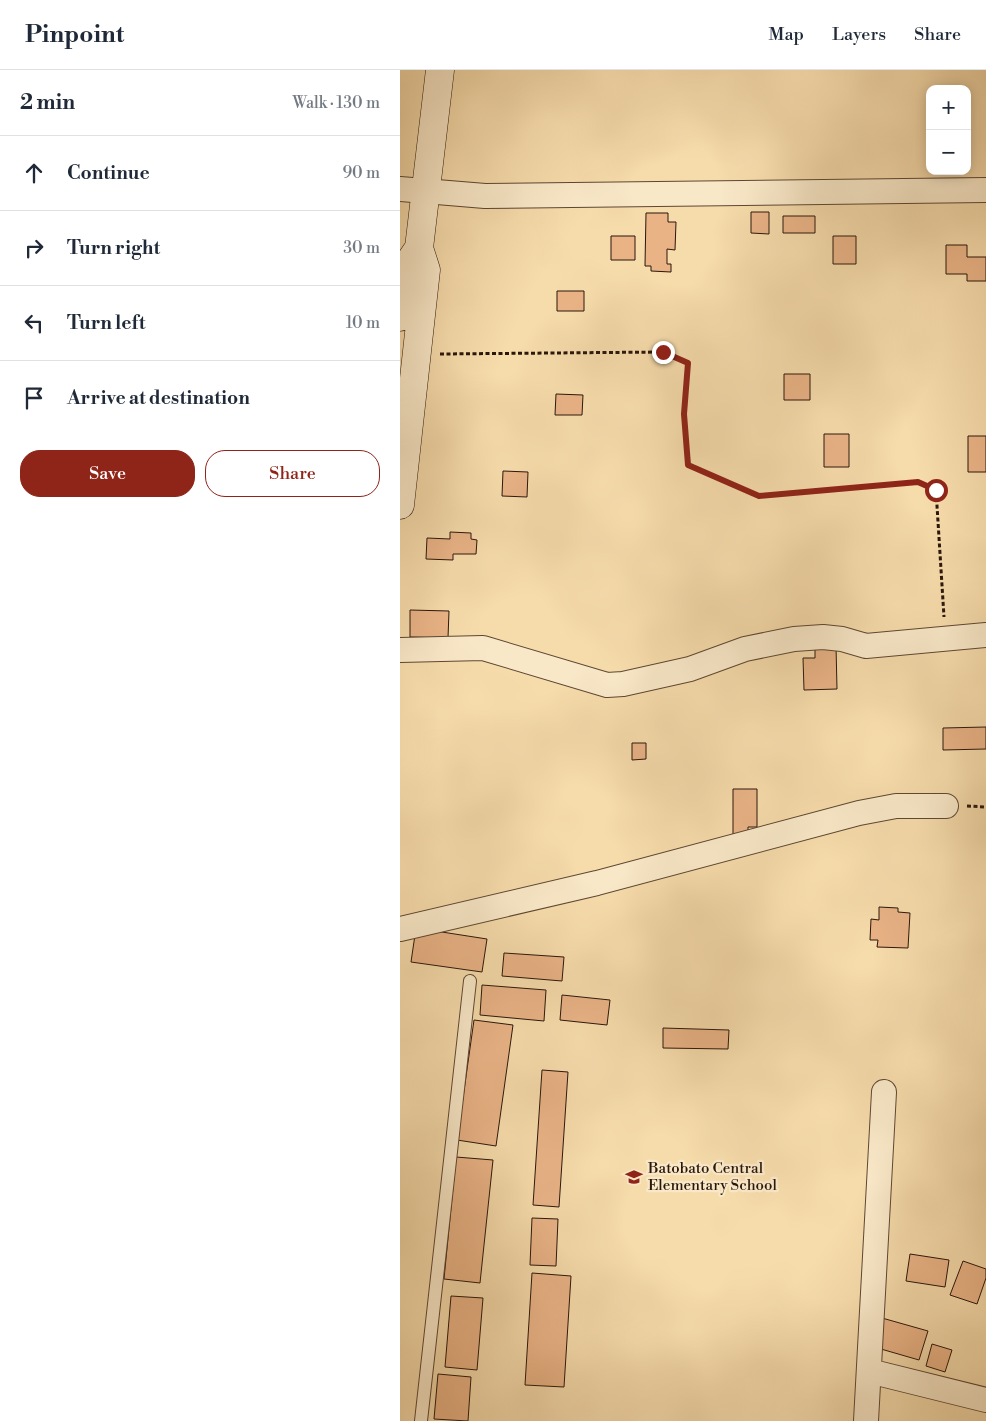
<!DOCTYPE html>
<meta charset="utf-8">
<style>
:root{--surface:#fff;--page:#f2f2f3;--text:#1f2937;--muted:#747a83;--line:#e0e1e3;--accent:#8f2418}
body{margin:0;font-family:"Libre Bodoni",serif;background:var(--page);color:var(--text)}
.controls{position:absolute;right:15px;top:15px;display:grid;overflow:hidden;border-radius:10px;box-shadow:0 2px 12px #0003}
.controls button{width:45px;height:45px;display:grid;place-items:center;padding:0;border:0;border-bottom:1px solid var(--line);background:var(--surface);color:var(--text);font:25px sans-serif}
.stop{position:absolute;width:15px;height:15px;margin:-11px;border:4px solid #8f2418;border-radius:50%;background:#fff}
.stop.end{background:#8f2418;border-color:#fff;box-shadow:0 1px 5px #0008}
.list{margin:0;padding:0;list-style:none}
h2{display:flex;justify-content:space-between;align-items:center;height:65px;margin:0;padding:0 20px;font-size:21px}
h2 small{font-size:16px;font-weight:400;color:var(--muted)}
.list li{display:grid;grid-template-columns:32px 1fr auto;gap:15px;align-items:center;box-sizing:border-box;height:75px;padding:0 20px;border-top:1px solid var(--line)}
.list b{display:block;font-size:19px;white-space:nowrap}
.list em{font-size:16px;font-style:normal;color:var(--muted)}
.actions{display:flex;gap:10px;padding:15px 20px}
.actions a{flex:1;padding:11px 0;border:1px solid var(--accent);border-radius:20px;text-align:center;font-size:18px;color:var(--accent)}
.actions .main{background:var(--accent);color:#fff}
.icon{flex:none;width:28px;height:28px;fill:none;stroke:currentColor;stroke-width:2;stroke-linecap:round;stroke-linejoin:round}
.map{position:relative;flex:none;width:586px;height:1351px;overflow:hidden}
header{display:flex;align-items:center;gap:30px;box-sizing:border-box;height:70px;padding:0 25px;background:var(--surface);border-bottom:1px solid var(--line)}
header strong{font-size:24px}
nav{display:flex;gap:28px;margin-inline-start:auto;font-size:18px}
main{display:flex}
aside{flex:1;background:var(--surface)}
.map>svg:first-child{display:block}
.building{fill:#e9b386;stroke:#2a160b}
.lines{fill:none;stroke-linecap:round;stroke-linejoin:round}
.lane-casing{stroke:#5d4733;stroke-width:14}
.street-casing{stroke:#5d4733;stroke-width:26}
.secondary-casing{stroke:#2a160b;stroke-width:29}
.path{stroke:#2a160b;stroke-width:3;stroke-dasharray:4 2.5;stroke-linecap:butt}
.lane{stroke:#f9e8c8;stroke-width:12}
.street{stroke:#f9e8c8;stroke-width:24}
.secondary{stroke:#f9e8c8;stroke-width:28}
.route{stroke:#8f2418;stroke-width:6}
.labels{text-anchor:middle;stroke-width:4.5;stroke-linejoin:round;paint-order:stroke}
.poi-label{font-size:15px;fill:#2a160b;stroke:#f9e8c8;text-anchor:start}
</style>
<header>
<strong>Pinpoint</strong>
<nav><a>Map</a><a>Layers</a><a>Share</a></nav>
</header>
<main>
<aside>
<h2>2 min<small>Walk · 130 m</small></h2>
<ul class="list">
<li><svg class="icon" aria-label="ahead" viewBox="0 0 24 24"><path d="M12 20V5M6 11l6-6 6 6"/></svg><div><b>Continue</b></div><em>90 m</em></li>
<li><svg class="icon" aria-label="right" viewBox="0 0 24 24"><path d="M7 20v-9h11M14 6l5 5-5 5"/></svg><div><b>Turn right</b></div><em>30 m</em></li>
<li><svg class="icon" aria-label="left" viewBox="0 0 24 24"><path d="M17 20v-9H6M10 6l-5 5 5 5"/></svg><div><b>Turn left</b></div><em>10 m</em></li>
<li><svg class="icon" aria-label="arrive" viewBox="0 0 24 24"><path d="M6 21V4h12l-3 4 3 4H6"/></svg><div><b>Arrive at destination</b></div></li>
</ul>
<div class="actions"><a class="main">Save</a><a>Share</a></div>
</aside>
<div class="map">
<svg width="586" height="1351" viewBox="0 0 586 1351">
<rect width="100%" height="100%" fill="#f6dbab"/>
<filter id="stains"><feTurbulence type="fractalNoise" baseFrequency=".004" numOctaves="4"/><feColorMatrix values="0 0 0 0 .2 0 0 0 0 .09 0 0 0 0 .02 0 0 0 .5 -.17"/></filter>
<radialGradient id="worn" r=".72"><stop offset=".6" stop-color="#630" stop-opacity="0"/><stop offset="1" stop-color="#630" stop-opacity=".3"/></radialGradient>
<!-- building -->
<path class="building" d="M351,142H369V164L351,163Z
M246,143H268V152H276L275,180L267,179V194H271V202L251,201V196H245Z
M383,146H415V163H383Z
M211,166H235V190H211Z
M433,166H456V194H433Z
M546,175H567V187H586V211H567V204H546Z
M157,221H184V241H157Z
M384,304H410V330H384Z
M156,324L183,325L182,345H155Z
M424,364H449V397H424Z
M568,366H586V402H568Z
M103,401L128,402L127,427L102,426Z
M50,462L71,463V469L77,470L76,484H53V490L26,489L27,468L50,469Z
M10,540L49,541L48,568L10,567Z
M415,576H436L437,619L404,620L403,588H415Z
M586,657V679L543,680V658Z
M232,673H246V689L232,690Z
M333,719H357V757H348V767H333Z
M479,837L498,838V842L510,843L508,878L477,877L478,870H470L471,849L479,850Z
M16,858L87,869L82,902L11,892Z
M104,883L164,887L162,911L102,906Z
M82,915L146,920L144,951L80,945Z
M162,925L210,930L207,955L160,950Z
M74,950L113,955L96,1076L57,1070Z
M263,958L329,960L328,979L263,978Z
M142,1000L168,1002L159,1137L133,1135Z
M56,1087L93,1090L80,1213L44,1209Z
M132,1148L158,1149L156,1196L130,1195Z
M510,1184L549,1190L545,1217L506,1211Z
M563,1191L586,1199V1208L577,1234L550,1225Z
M132,1203L171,1206L164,1317L125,1315Z
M51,1226L83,1228L77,1300L45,1297Z
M482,1248L528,1261L519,1290L474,1277Z
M532,1274L552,1280L545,1302L526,1296Z
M38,1304L71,1307L68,1351L34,1349Z"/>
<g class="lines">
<!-- lane casing -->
<g class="lane-casing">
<path id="lane" d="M21,1351L70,911"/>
</g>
<!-- street casing -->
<g class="street-casing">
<path id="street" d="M0,119L85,126L586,120
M0,580L83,578L207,615L223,614L290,599L345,579L394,569L423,567L442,569L466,576L586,565
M0,859L197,813L459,743L496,736H546
M469,1301L586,1330
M466,1351L484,1022"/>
</g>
<!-- secondary casing -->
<g class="secondary-casing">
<path id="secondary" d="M0,247L6,197L19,178
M0,435L26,200L19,178L40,0"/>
</g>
<!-- path -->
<path class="path" d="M40,284L263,282L288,293L284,344L288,395L359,426L518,412L536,420L544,547
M567,736L586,737"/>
<!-- lane -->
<use href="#lane" class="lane"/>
<!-- street -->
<use href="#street" class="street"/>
<!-- secondary -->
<use href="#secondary" class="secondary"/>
</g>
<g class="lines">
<!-- route -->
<path class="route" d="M263,282L288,293L284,344L288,395L359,426L518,412L536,420"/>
</g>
<!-- icons -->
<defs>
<g id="school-bare" transform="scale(1.35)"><path d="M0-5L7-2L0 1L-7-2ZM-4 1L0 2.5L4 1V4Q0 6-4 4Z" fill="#8f2418" stroke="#f9e8c8" stroke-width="2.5" paint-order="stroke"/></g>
</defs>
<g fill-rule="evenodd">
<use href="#school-bare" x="234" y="1107"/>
</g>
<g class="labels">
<!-- poi labels -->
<g class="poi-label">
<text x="248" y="1103">Batobato Central<tspan x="248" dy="17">Elementary School</tspan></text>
</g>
</g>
<rect width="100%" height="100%" filter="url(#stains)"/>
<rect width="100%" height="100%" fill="url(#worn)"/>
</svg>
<div class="controls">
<button>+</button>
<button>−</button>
</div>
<div class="stop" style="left:536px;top:420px"></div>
<div class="stop end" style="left:263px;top:282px"></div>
</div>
</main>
